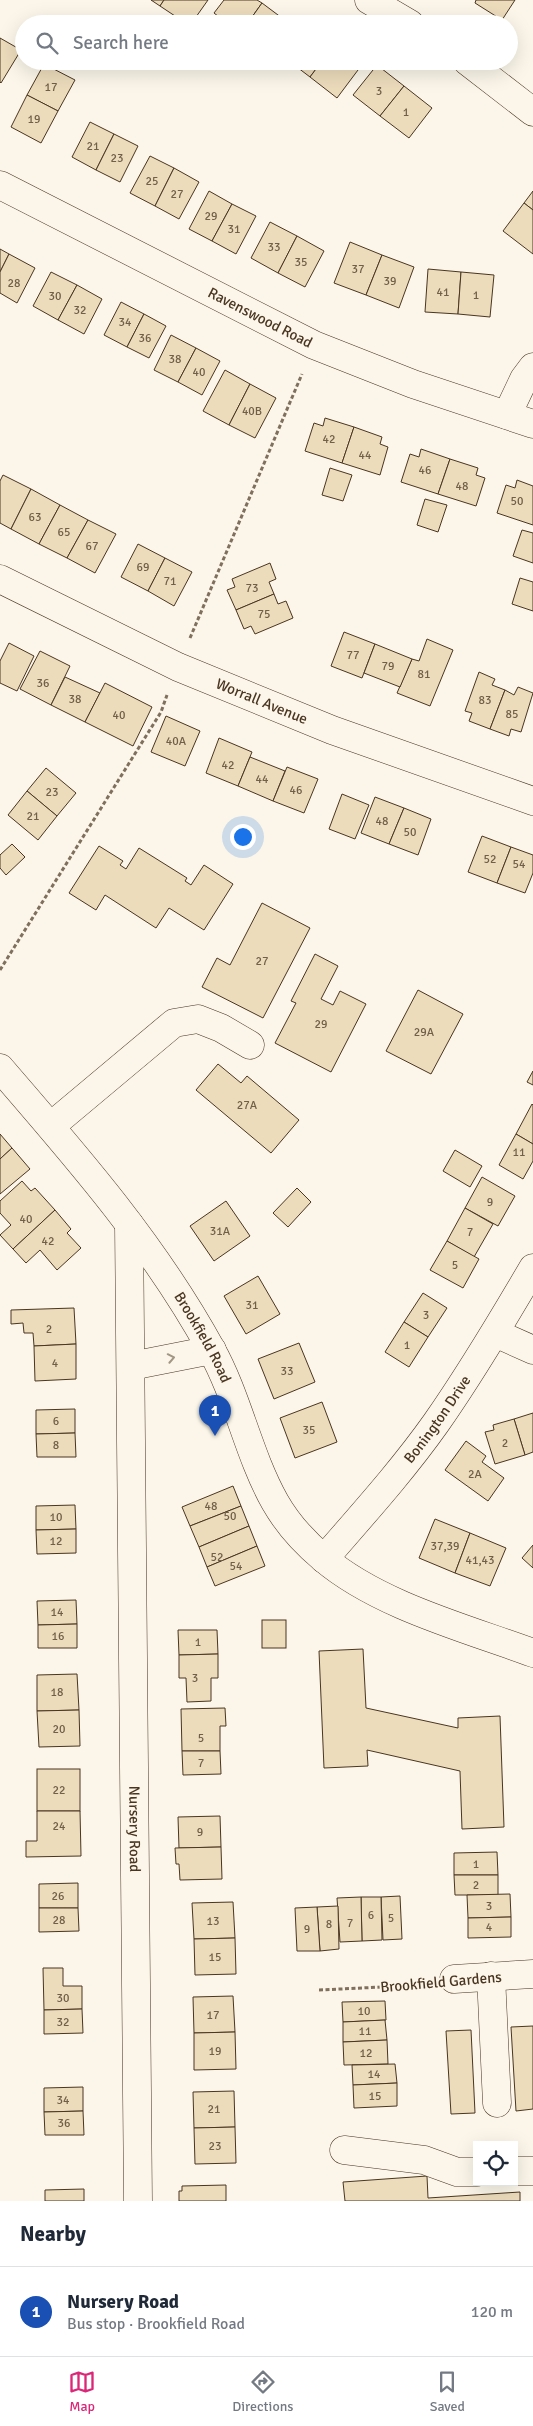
<!DOCTYPE html>
<meta charset="utf-8">
<style>
body{margin:0;font-family:Signika,sans-serif;background:#f6f6f7;color:#1f2937}
.controls{position:absolute;right:15px;bottom:15px;display:grid;overflow:hidden;border-radius:0px;box-shadow:0 5px 20px #0002}
.controls button{width:45px;height:45px;display:grid;place-items:center;padding:0;border:0;border-bottom:1px solid #e0e1e3;background:#fff;color:#1f2937;font:25px sans-serif}
.you{position:absolute;left:242px;top:836px;width:18px;height:18px;margin:-12px;border:4px solid #fff;border-radius:50%;background:#1a73e8;box-shadow:0 0 0 8px #1a73e833}
.badge{display:grid;place-items:center;width:32px;height:32px;border-radius:50%;background:#db2777;color:#fff;font-size:16px;font-weight:700}
.pin{position:absolute;translate:-50% -41px;filter:drop-shadow(0 1px 2px #0008)}
.pin::after{content:'';position:absolute;top:26px;width:18px;height:15px;background:inherit;clip-path:polygon(0 0,100% 0,50% 100%)}
.list{margin:0;padding:0;list-style:none}
h2{display:flex;justify-content:space-between;align-items:center;height:65px;margin:0;padding:0 20px;font-size:21px}
h2 small{font-size:16px;font-weight:400;color:#747a83}
.list li{display:grid;grid-template-columns:32px 1fr auto;gap:15px;align-items:center;box-sizing:border-box;height:90px;padding:0 20px;border-top:1px solid #e0e1e3}
.list b{display:block;font-size:19px;white-space:nowrap}
.list p{margin:0;font-size:16px;white-space:nowrap;color:#747a83}
.list em{font-size:16px;font-style:normal;color:#747a83}
.icon{flex:none;width:28px;height:28px;fill:none;stroke:currentColor;stroke-width:2;stroke-linecap:round;stroke-linejoin:round}
.map{position:relative;flex:none;width:533px;height:2201px;overflow:hidden}
.search{position:absolute;background:#fff;box-shadow:0 5px 20px #0002;left:15px;right:15px;top:15px;height:55px;display:flex;align-items:center;gap:12px;box-sizing:border-box;padding:0 18px;border-radius:28px;color:#747a83;font-size:19px}
.sheet{height:155px;background:#fff}
nav{display:flex;justify-content:space-around;align-items:center;box-sizing:border-box;height:70px;border-top:1px solid #e0e1e3;background:#fff;font-size:14px;color:#747a83}
nav a{display:grid;justify-items:center;gap:2px}
nav .on{color:#db2777}
.map>svg:first-child{display:block}
.building{fill:#ecdcbc;stroke:#4a3520}
.lines{fill:none;stroke-linecap:round;stroke-linejoin:round}
.minor-casing{stroke:#4a3520;stroke-width:29}
.path{stroke:#7f6f5c;stroke-width:3;stroke-dasharray:4 2.5;stroke-linecap:butt}
.minor{stroke:#fbf6e9;stroke-width:28}
.oneway{stroke:#a29684}
.labels{text-anchor:middle;stroke-width:4;stroke-linejoin:round;paint-order:stroke}
.number-label{font-size:12px;fill:#725f47}
.street-label{font-size:15px;fill:#4a3520;stroke:#fbf6e9}
</style>
<div class="map">
<svg width="533" height="2201" viewBox="0 0 533 2201">
<rect width="100%" height="100%" fill="#fbf6e9"/>
<!-- building -->
<g class="building">
<path d="M151 0H164L160 6Z"/>
<path d="M164 0H208L191 24H187L160 6Z"/>
<path d="M224 0H257L262 3 247 24H228L214 13Z"/>
<path d="M476 0H515L502 20 475 3Z"/>
<path d="M262 3 290 24H247Z"/>
<path d="M0 38 21 50 1 83 0 82Z"/>
<path d="M289 61H322L310 77Z"/>
<path d="M322 61H354L361 66 337 98 310 77Z"/>
<path d="M44 64 75 80 58 111 27 95Z"/>
<path d="M377 65 404 86 380 116 353 95Z"/>
<path d="M404 86 432 108 409 138 380 116Z"/>
<path d="M27 95 58 111 41 143 11 127Z"/>
<path d="M90 122 114 134 96 170 72 157Z"/>
<path d="M114 134 138 146 120 182 96 170Z"/>
<path d="M150 156 174 168 155 206 130 193Z"/>
<path d="M174 168 199 182 179 219 155 206Z"/>
<path d="M209 191 232 204 212 241 189 229Z"/>
<path d="M533 191V210L524 203Z"/>
<path d="M524 203 533 210V254L503 231Z"/>
<path d="M232 204 256 216 236 254 212 241Z"/>
<path d="M270 222 297 236 278 273 251 258Z"/>
<path d="M297 236 324 251 305 287 278 273Z"/>
<path d="M350 242 382 255 366 295 334 283Z"/>
<path d="M0 249 9 254 0 272Z"/>
<path d="M9 254 35 268 17 303 0 293V272Z"/>
<path d="M382 255 414 267 399 308 366 295Z"/>
<path d="M428 269 461 272 458 314 425 312Z"/>
<path d="M51 272 77 285 58 320 33 306Z"/>
<path d="M461 272 494 275 490 317 458 314Z"/>
<path d="M77 285 102 299 84 334 58 320Z"/>
<path d="M121 302 144 314 127 347 104 335Z"/>
<path d="M144 314 166 326 149 358 127 347Z"/>
<path d="M171 335 196 348 178 382 154 370Z"/>
<path d="M196 348 220 361 202 395 178 382Z"/>
<path d="M225 370 250 384 229 425 203 411Z"/>
<path d="M250 384 276 398 255 438 229 425Z"/>
<path d="M325 418 354 427 342 463 305 451 314 423 323 426Z"/>
<path d="M354 427 382 437 380 444 388 447 380 475 342 463Z"/>
<path d="M421 449 450 459 438 494 401 482 410 454 419 457Z"/>
<path d="M450 459 478 468 476 475 485 478 476 506 438 494Z"/>
<path d="M330 468 352 475 343 501 322 495Z"/>
<path d="M3 475 31 489 11 529 0 523V481Z"/>
<path d="M517 480 533 486V525L497 513 506 485 515 488Z"/>
<path d="M31 489 60 505 39 544 11 529Z"/>
<path d="M425 499 447 505 438 532 417 525Z"/>
<path d="M60 505 88 520 67 558 39 544Z"/>
<path d="M88 520 116 534 95 573 67 558Z"/>
<path d="M522 530 533 533V563L513 556Z"/>
<path d="M138 544 165 558 148 591 121 577Z"/>
<path d="M165 558 192 572 174 606 148 591Z"/>
<path d="M270 563 276 579 269 582 274 594 236 610 227 590 235 587 232 579Z"/>
<path d="M520 578 533 582V611L512 604Z"/>
<path d="M274 594 278 604 286 601 293 618 255 634 251 626 244 629 236 610Z"/>
<path d="M344 632 375 644 362 678 331 666Z"/>
<path d="M427 639 453 650 430 706 397 693 412 659 419 661Z"/>
<path d="M9 643 34 656 17 691 0 683V661Z"/>
<path d="M375 644 412 659 400 687 364 673Z"/>
<path d="M40 651 70 666 51 705 20 689Z"/>
<path d="M479 672 495 679 492 685 505 690 490 729 469 721 472 713 465 711Z"/>
<path d="M65 677 100 693 85 722 51 705Z"/>
<path d="M105 683 152 707 133 746 85 722Z"/>
<path d="M518 687 533 693 521 732 511 729 509 736 490 729 505 690 514 695Z"/>
<path d="M166 716 200 731 185 766 151 752Z"/>
<path d="M219 738 252 752 238 786 206 773Z"/>
<path d="M250 757 285 771 273 801 238 786Z"/>
<path d="M287 767 318 779 304 813 273 801Z"/>
<path d="M46 768 76 793 57 816 27 791Z"/>
<path d="M27 791 57 816 38 840 8 815Z"/>
<path d="M342 794 369 805 355 839 329 829Z"/>
<path d="M375 797 404 808 389 844 361 833Z"/>
<path d="M404 808 431 819 418 855 389 844Z"/>
<path d="M482 836 511 847 497 883 468 872Z"/>
<path d="M12 844 25 857 6 875 0 868V855Z"/>
<path d="M99 846 123 861 120 865 126 869 139 848 187 878 185 881 191 885 204 865 233 884 204 930 169 908 156 928 105 895 96 910 69 893Z"/>
<path d="M511 847 533 855V873L525 893 497 883Z"/>
<path d="M262 903 310 928 263 1018 202 987 217 958 230 965Z"/>
<path d="M315 954 338 966 321 999 333 1005 340 991 366 1004 331 1072 275 1043 296 1003 291 1001Z"/>
<path d="M418 990 463 1014 431 1074 386 1051Z"/>
<path d="M218 1064 241 1083 247 1076 299 1120 271 1153 196 1090Z"/>
<path d="M533 1071V1085L527 1082Z"/>
<path d="M532 1104 533 1105V1144L516 1134Z"/>
<path d="M0 1134 12 1148 0 1159Z"/>
<path d="M516 1134 533 1144V1161L523 1179 499 1165Z"/>
<path d="M12 1148 30 1169 0 1194V1159Z"/>
<path d="M455 1150 482 1166 470 1187 443 1171Z"/>
<path d="M482 1177 515 1196 498 1226 465 1208Z"/>
<path d="M22 1181 31 1191 35 1188 55 1210 13 1249 0 1235 11 1225 0 1213V1201Z"/>
<path d="M297 1188 311 1202 288 1227 273 1213Z"/>
<path d="M226 1201 250 1236 214 1261 190 1226Z"/>
<path d="M465 1208 493 1224 474 1257 447 1241Z"/>
<path d="M55 1210 71 1229 67 1233 81 1248 57 1270 40 1250 26 1263 13 1249Z"/>
<path d="M447 1241 479 1259 463 1288 430 1270Z"/>
<path d="M258 1276 280 1314 246 1334 224 1296Z"/>
<path d="M423 1293 447 1308 428 1337 404 1322Z"/>
<path d="M74 1308 76 1344 34 1346 33 1333H24L23 1323 11 1324V1310Z"/>
<path d="M404 1322 428 1337 409 1367 385 1352Z"/>
<path d="M299 1343 315 1382 274 1399 258 1359Z"/>
<path d="M76 1344V1379L35 1381 34 1346Z"/>
<path d="M322 1402 337 1442 295 1458 280 1418Z"/>
<path d="M75 1409V1433L36 1434V1410Z"/>
<path d="M533 1413V1452L525 1455 514 1419Z"/>
<path d="M514 1419 525 1455 495 1464 485 1432 494 1430 493 1425Z"/>
<path d="M75 1433 76 1457H37L36 1434Z"/>
<path d="M466 1441 486 1456 482 1462 504 1478 488 1501 445 1470Z"/>
<path d="M233 1486 241 1506 190 1526 182 1507Z"/>
<path d="M75 1505 76 1529 36 1530V1506Z"/>
<path d="M241 1506 249 1526 199 1547 190 1526Z"/>
<path d="M435 1519 470 1533 455 1573 419 1558Z"/>
<path d="M249 1526 257 1546 207 1567 199 1547Z"/>
<path d="M76 1529V1553L37 1554 36 1530Z"/>
<path d="M470 1533 506 1548 490 1586 455 1573Z"/>
<path d="M533 1545V1568L522 1558Z"/>
<path d="M257 1546 265 1566 215 1586 207 1567Z"/>
<path d="M76 1600 77 1624 38 1625 37 1601Z"/>
<rect x="262" y="1620" width="24" height="28"/>
<path d="M77 1624V1648H38V1625Z"/>
<path d="M178 1630H217L218 1654 179 1655Z"/>
<path d="M363 1649 366 1708 458 1728V1718L500 1716 504 1827 462 1829 460 1771 367 1750 368 1766 324 1768 319 1651Z"/>
<path d="M218 1654V1678H211V1701L187 1702 186 1678H179V1655Z"/>
<path d="M77 1674 79 1710 37 1711V1675Z"/>
<path d="M225 1708 226 1726H220V1751H182L181 1709Z"/>
<path d="M79 1710 80 1746 39 1747 37 1711Z"/>
<path d="M182 1751H220L221 1774 183 1775Z"/>
<rect x="37" y="1769" width="43" height="42"/>
<path d="M37 1811H80L81 1856 26 1857V1841H37Z"/>
<path d="M220 1816 221 1847 179 1848 178 1817Z"/>
<path d="M221 1847 222 1879 180 1880 179 1864H176L175 1848Z"/>
<path d="M497 1852 498 1875H454V1853Z"/>
<path d="M454 1875H498V1895H455Z"/>
<path d="M78 1883V1908H39V1884Z"/>
<path d="M510 1894 511 1917 468 1918 467 1895Z"/>
<path d="M400 1896 402 1939 383 1940 381 1897Z"/>
<path d="M361 1897H381L382 1940 362 1941Z"/>
<path d="M361 1897 362 1941 340 1942 337 1898Z"/>
<path d="M233 1902 235 1938 194 1939 192 1903Z"/>
<path d="M338 1906 339 1949 320 1951 317 1907Z"/>
<path d="M317 1907 320 1951H297L295 1908Z"/>
<path d="M39 1908H78L79 1931 39 1932Z"/>
<path d="M511 1917V1937L468 1938V1918Z"/>
<path d="M235 1938 236 1974 195 1975 194 1939Z"/>
<path d="M43 1968H63V1986H82V2009L44 2010Z"/>
<path d="M233 1996 235 2032 194 2033 193 1997Z"/>
<path d="M385 2001 386 2020 343 2022 342 2002Z"/>
<path d="M82 2009 83 2033 44 2034V2010Z"/>
<path d="M385 2020 387 2040 343 2042V2022Z"/>
<path d="M533 2026V2109L516 2111 511 2027Z"/>
<path d="M471 2030 475 2113 451 2114 446 2031Z"/>
<path d="M235 2032 236 2069 194 2070V2033Z"/>
<path d="M387 2040 388 2064 344 2065 343 2042Z"/>
<path d="M395 2064 397 2083 353 2085 352 2065Z"/>
<path d="M397 2083V2106L354 2108 353 2085Z"/>
<path d="M83 2087V2111L44 2112V2088Z"/>
<path d="M234 2091 235 2127 194 2128 193 2092Z"/>
<path d="M83 2111 84 2135H45L44 2112Z"/>
<path d="M235 2127 236 2163 195 2164 194 2128Z"/>
<path d="M427 2176 428 2198 520 2192V2201H345L343 2182Z"/>
<path d="M226 2185V2201H179V2191H182V2186Z"/>
<path d="M84 2189V2201H45V2190Z"/>
</g>
<g class="lines">
<defs>
<g id="minor">
<path d="M369 0 410 24"/>
<path d="M467 61 533 112"/>
<path id="s1" d="M0 185 314 345 413 384 533 424"/>
<path d="M507 415 524 379 533 367"/>
<path id="s2" d="M0 579 178 667 332 730 533 801"/>
<path id="s3" d="M0 1068C77 1157 154 1245 211 1349 238 1397 248 1454 275 1502 287 1523 304 1542 323 1558 378 1605 465 1628 533 1653"/>
<path d="M51 1126 174 1023 198 1019 221 1028 250 1045"/>
<path id="s4" d="M129 1224 138 2201"/>
<path d="M495 1333 533 1350"/>
<path d="M131 1366 212 1350"/>
<path id="s5" d="M324 1559C362 1515 402 1471 436 1423 471 1373 502 1321 533 1268"/>
<path d="M491 1976 497 2103"/>
<path d="M454 1979 533 1974"/>
<path d="M344 2150 424 2160 457 2172H477"/>
<path d="M514 2171H533"/>
</g>
</defs>
<!-- minor casing -->
<use href="#minor" class="minor-casing"/>
<!-- path -->
<g class="path">
<path d="M190 638 302 374"/>
<path d="M0 970 161 712 167 695"/>
<path d="M319 1990 425 1985"/>
</g>
<!-- minor -->
<use href="#minor" class="minor"/>
</g>
<!-- one-way arrows -->
<defs><path id="oneway-chevron" d="M-2-3.5L2.5 0L-2 3.5" fill="none" stroke-width="1.6" stroke-linecap="round" stroke-linejoin="round" transform="scale(1.25)"/></defs>
<use class="oneway" href="#oneway-chevron" transform="translate(171 1358) rotate(-11)"/>
<g class="labels">
<!-- number labels -->
<g class="number-label">
<text x="51" y="91">17</text>
<text x="379" y="95">3</text>
<text x="406" y="116">1</text>
<text x="34" y="123">19</text>
<text x="93" y="150">21</text>
<text x="117" y="162">23</text>
<text x="152" y="185">25</text>
<text x="177" y="198">27</text>
<text x="211" y="220">29</text>
<text x="234" y="233">31</text>
<text x="274" y="251">33</text>
<text x="301" y="266">35</text>
<text x="358" y="273">37</text>
<text x="390" y="285">39</text>
<text x="14" y="287">28</text>
<text x="443" y="296">41</text>
<text x="476" y="299">1</text>
<text x="55" y="300">30</text>
<text x="80" y="314">32</text>
<text x="125" y="326">34</text>
<text x="145" y="342">36</text>
<text x="175" y="363">38</text>
<text x="199" y="376">40</text>
<text x="252" y="415">40B</text>
<text x="329" y="443">42</text>
<text x="365" y="459">44</text>
<text x="425" y="474">46</text>
<text x="462" y="490">48</text>
<text x="517" y="505">50</text>
<text x="35" y="521">63</text>
<text x="64" y="536">65</text>
<text x="92" y="550">67</text>
<text x="143" y="571">69</text>
<text x="170" y="585">71</text>
<text x="252" y="592">73</text>
<text x="264" y="618">75</text>
<text x="353" y="659">77</text>
<text x="388" y="670">79</text>
<text x="424" y="678">81</text>
<text x="43" y="687">36</text>
<text x="75" y="703">38</text>
<text x="485" y="704">83</text>
<text x="512" y="718">85</text>
<text x="119" y="719">40</text>
<text x="176" y="745">40A</text>
<text x="228" y="769">42</text>
<text x="262" y="783">44</text>
<text x="296" y="794">46</text>
<text x="52" y="796">23</text>
<text x="33" y="820">21</text>
<text x="382" y="825">48</text>
<text x="410" y="836">50</text>
<text x="490" y="863">52</text>
<text x="519" y="868">54</text>
<text x="262" y="965">27</text>
<text x="321" y="1028">29</text>
<text x="424" y="1036">29A</text>
<text x="247" y="1109">27A</text>
<text x="519" y="1156">11</text>
<text x="490" y="1206">9</text>
<text x="26" y="1223">40</text>
<text x="220" y="1235">31A</text>
<text x="470" y="1236">7</text>
<text x="48" y="1245">42</text>
<text x="455" y="1269">5</text>
<text x="252" y="1309">31</text>
<text x="426" y="1319">3</text>
<text x="49" y="1333">2</text>
<text x="407" y="1349">1</text>
<text x="55" y="1367">4</text>
<text x="287" y="1375">33</text>
<text x="56" y="1425">6</text>
<text x="309" y="1434">35</text>
<text x="505" y="1447">2</text>
<text x="56" y="1449">8</text>
<text x="475" y="1478">2A</text>
<text x="211" y="1510">48</text>
<text x="230" y="1520">50</text>
<text x="56" y="1521">10</text>
<text x="56" y="1545">12</text>
<text x="445" y="1550">37,39</text>
<text x="217" y="1561">52</text>
<text x="480" y="1564">41,43</text>
<text x="236" y="1570">54</text>
<text x="57" y="1616">14</text>
<text x="58" y="1640">16</text>
<text x="198" y="1646">1</text>
<text x="195" y="1682">3</text>
<text x="57" y="1696">18</text>
<text x="59" y="1733">20</text>
<text x="201" y="1742">5</text>
<text x="201" y="1767">7</text>
<text x="59" y="1794">22</text>
<text x="59" y="1830">24</text>
<text x="200" y="1836">9</text>
<text x="476" y="1868">1</text>
<text x="476" y="1889">2</text>
<text x="58" y="1900">26</text>
<text x="489" y="1910">3</text>
<text x="371" y="1919">6</text>
<text x="391" y="1922">5</text>
<text x="59" y="1924">28</text>
<text x="213" y="1925">13</text>
<text x="350" y="1927">7</text>
<text x="329" y="1928">8</text>
<text x="489" y="1931">4</text>
<text x="307" y="1933">9</text>
<text x="215" y="1961">15</text>
<text x="63" y="2002">30</text>
<text x="364" y="2015">10</text>
<text x="213" y="2019">17</text>
<text x="63" y="2026">32</text>
<text x="365" y="2035">11</text>
<text x="215" y="2055">19</text>
<text x="366" y="2057">12</text>
<text x="374" y="2078">14</text>
<text x="375" y="2100">15</text>
<text x="63" y="2104">34</text>
<text x="214" y="2113">21</text>
<text x="64" y="2127">36</text>
<text x="215" y="2150">23</text>
</g>
<!-- street labels -->
<g class="street-label">
<text dy="5" stroke="none"><textPath href="#s1" startOffset="292">Ravenswood Road</textPath></text>
<text dy="5" stroke="none"><textPath href="#s2" startOffset="289">Worrall Avenue</textPath></text>
<text dy="5" stroke="none"><textPath href="#s3" startOffset="338">Brookfield Road</textPath></text>
<text dy="5" stroke="none"><textPath href="#s5" startOffset="180">Bonington Drive</textPath></text>
<text dy="5" stroke="none"><textPath href="#s4" startOffset="605">Nursery Road</textPath></text>
<text transform="translate(441 1982) rotate(-5)" y="5">Brookfield Gardens</text>
</g>
</g>
</svg>
<div class="controls">
<button><svg class="icon" aria-label="locate" viewBox="0 0 24 24"><circle cx="12" cy="12" r="6"/><path d="M12 2v4M12 18v4M2 12h4M18 12h4"/></svg></button>
</div>
<div class="you"></div>
<div class="pin badge" style="left:215px;top:1436px;background:#1a4fb4">1</div>
<div class="search"><svg class="icon" aria-label="search" viewBox="0 0 24 24"><circle cx="10" cy="10" r="6"/><path d="M15 15l6 6"/></svg>Search here</div>
</div>
<section class="sheet">
<h2>Nearby<small></small></h2>
<ul class="list">
<li><span class="badge" style="background:#1a4fb4">1</span><div><b>Nursery Road</b><p>Bus stop · Brookfield Road</p></div><em>120 m</em></li>
</ul>
</section>
<nav>
<a class="on"><svg class="icon" aria-label="map" viewBox="0 0 24 24"><path d="M3 6l6-2 6 2 6-2v14l-6 2-6-2-6 2zM9 4v14M15 6v14"/></svg>Map</a>
<a><svg class="icon" aria-label="directions" viewBox="0 0 24 24"><path d="M12 3l9 9-9 9-9-9zM9 14v-3h6M13 9l2 2-2 2"/></svg>Directions</a>
<a><svg class="icon" aria-label="saved" viewBox="0 0 24 24"><path d="M7 4h10v16l-5-4-5 4z"/></svg>Saved</a>
</nav>
